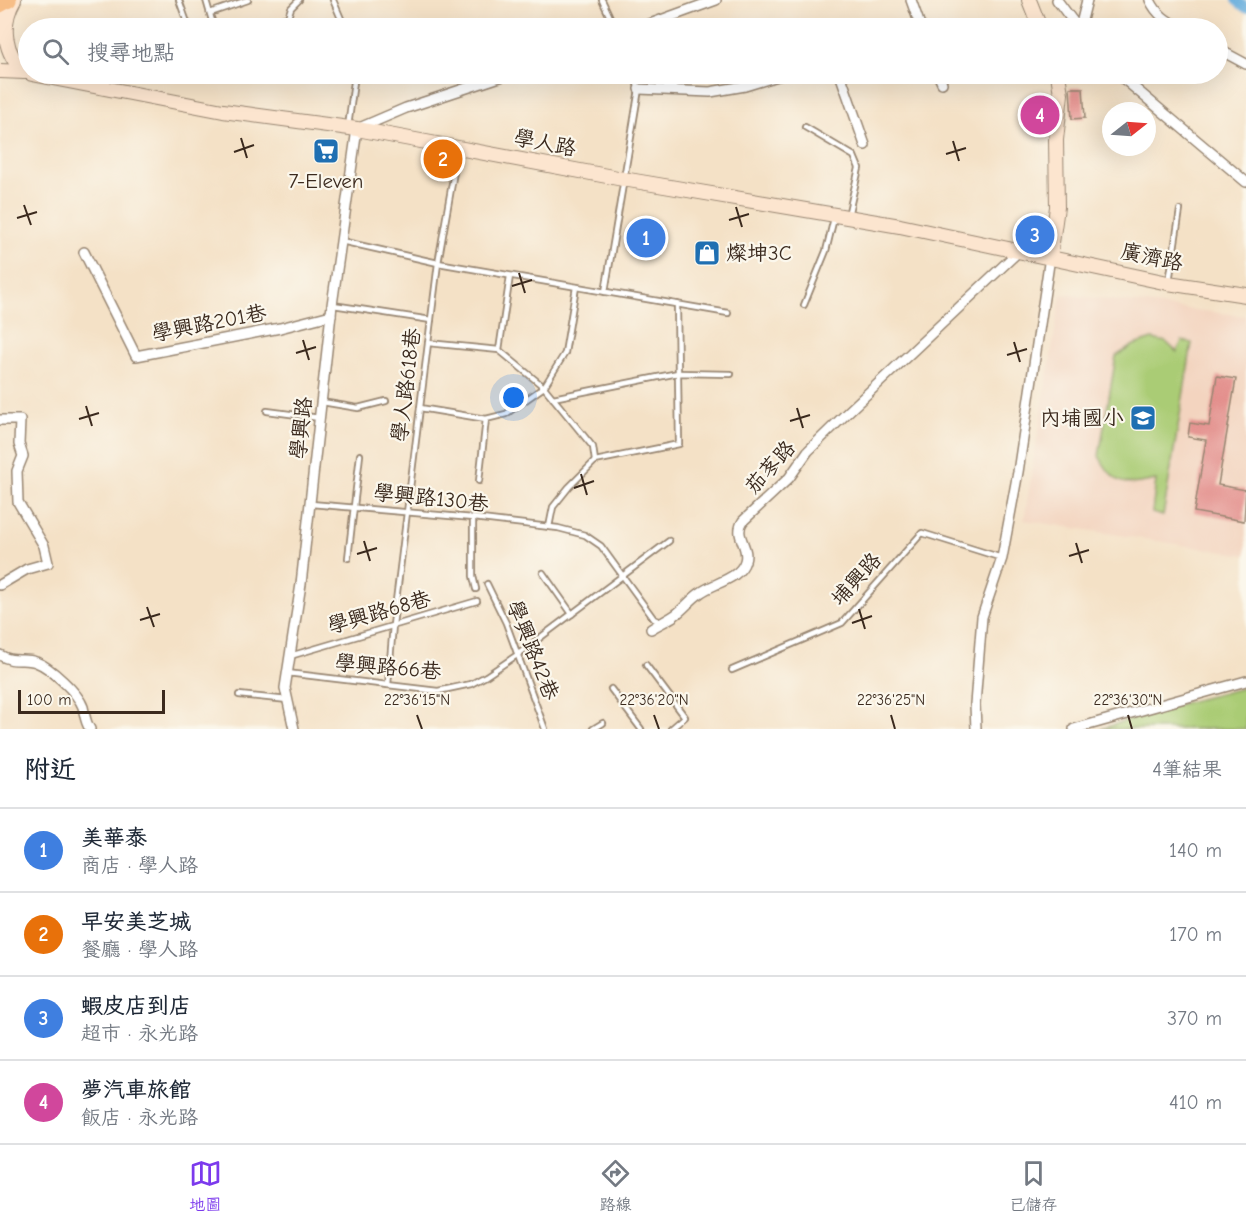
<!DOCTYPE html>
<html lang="zh-TW">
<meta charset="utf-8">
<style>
body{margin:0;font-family:"Comic Neue","LXGW WenKai TC",sans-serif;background:#f6f6f7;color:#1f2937}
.compass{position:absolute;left:1102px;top:102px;width:54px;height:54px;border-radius:50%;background:#fff;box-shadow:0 6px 24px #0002;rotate:73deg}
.scale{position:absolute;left:18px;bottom:15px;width:147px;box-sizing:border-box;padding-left:6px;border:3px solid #3b2a1e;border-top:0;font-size:16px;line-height:21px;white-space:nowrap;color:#3b2a1e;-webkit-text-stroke:4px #fbf7ec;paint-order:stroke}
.you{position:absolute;left:514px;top:398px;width:21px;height:21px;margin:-15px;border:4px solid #fff;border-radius:50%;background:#1a73e8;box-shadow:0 0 0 9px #1a73e833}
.badge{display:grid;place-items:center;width:39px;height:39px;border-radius:50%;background:#7c3aed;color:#fff;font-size:20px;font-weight:700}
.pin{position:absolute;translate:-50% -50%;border:3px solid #fff;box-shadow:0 2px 6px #0006}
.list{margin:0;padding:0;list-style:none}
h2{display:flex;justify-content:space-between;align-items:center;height:78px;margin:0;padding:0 24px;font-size:26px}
h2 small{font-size:20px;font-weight:400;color:#747a83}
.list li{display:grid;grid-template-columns:39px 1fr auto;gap:18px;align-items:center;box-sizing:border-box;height:84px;padding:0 24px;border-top:2px solid #e0e1e3}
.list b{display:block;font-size:22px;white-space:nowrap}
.list p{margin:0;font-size:20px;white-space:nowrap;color:#747a83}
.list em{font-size:20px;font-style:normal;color:#747a83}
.icon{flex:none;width:33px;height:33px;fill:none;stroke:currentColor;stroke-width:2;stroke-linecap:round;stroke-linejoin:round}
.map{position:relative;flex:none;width:1246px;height:729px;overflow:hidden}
.search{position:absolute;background:#fff;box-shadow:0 6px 24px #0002;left:18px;right:18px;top:18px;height:66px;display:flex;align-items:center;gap:15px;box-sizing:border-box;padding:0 21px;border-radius:33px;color:#747a83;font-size:22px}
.sheet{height:414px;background:#fff}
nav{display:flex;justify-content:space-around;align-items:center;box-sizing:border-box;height:84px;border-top:2px solid #e0e1e3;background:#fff;font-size:16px;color:#747a83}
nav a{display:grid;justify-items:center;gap:3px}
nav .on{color:#7c3aed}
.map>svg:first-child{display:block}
.built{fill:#f3d4bf}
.green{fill:#aacc75;stroke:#727b4a;stroke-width:1.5}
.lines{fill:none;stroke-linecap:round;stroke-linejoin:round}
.canal{stroke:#66addd;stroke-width:10}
.building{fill:#e38e8b}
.service-casing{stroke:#988672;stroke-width:8}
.minor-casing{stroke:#988672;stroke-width:12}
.secondary-casing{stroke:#988672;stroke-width:16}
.primary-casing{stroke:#988672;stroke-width:18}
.service{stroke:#fff;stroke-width:4.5}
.minor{stroke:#fff;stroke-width:9}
.secondary{stroke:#fce5cf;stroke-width:14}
.primary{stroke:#f7be87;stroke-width:15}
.ticks{fill:none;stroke:#3b2a1e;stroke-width:2}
.labels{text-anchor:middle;stroke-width:4.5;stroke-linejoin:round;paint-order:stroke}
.street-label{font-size:21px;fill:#3b2a1e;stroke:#fbf7ec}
.poi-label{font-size:21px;fill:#3b2a1e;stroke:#fbf7ec}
.ticks-label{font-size:15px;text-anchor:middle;fill:#3b2a1e;stroke:#fbf7ec;stroke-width:4.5;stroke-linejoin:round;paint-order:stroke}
</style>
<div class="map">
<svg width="1246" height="729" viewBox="0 0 1246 729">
<rect width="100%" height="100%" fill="#fbf7ec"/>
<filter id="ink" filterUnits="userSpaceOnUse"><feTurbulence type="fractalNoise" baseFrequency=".0167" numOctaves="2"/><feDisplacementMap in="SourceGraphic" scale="12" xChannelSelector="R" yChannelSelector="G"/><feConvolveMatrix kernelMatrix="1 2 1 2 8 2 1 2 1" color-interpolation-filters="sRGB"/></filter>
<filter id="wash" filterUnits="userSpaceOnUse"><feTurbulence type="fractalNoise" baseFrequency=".008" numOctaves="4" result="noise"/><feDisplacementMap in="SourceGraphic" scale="24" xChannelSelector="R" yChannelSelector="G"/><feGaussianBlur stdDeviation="1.35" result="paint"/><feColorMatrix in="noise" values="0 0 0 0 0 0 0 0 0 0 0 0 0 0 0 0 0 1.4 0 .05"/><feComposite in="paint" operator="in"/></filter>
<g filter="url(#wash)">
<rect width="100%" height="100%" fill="#f4e1c6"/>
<!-- built -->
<path class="built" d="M1061 294 1246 316V555L1024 520Z"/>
<!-- green -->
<g class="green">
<path d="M1152 339 1166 342 1177 352 1182 341 1192 343 1163 516 1152 513 1156 480C1124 487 1115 486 1099 456L1116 356 1134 345Z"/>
<path d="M1246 687V729H1101L1164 708Z"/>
</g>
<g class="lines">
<!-- canal -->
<path class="canal" d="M1236 0 1246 8"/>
</g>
<g id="blocks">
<!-- building -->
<g class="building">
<path d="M1070 88H1083L1085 118 1072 119Z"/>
<path d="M1217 376 1236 379 1218 485 1246 490 1244 521 1194 512 1206 440 1188 437 1190 423 1209 426Z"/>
</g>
</g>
</g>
<g filter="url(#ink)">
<use href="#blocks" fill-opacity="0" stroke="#988672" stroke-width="1.5"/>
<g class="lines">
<defs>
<g id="service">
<path d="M179 0 189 28"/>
<path d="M206 0 214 28"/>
<path d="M333 0 345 28"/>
<path d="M602 0 615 28"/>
<path d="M210 13 248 0"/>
<path d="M251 28 288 17 291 8 299 0"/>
<path d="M348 127 355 74"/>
<path d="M805 127 854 156 859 168 848 216"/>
<path d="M341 241 438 263 728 313"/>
<path d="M510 276 499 350 544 387 593 447 595 461"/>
<path d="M1169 282 1180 210"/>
<path d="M605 292 639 89 633 74"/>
<path d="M333 305 431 320"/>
<path d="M804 305 826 251 834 218"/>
<path d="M428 343 499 350"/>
<path d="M553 398 678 373 731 374"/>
<path d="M322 402 358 408 386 401"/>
<path d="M420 408 486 419 506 414 544 387 565 353 576 287"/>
<path d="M267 411 320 418"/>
<path d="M595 461 679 444 677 304"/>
<path d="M479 481 486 419"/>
<path d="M311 504 473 518 558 528 585 535 601 546 654 619 661 622"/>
<path d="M473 518V576L476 589"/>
<path d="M549 527 553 507 569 487 595 461"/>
<path d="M348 558 360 455"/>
<path d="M543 573 572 614"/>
<path d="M487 584 506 623 545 729"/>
<path d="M290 656 477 601"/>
<path d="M646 665 685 717 671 729"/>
<path d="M732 670 842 623 922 533 1002 558"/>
<path d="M287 673 438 691 471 684 486 676 517 655 669 541"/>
<path d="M388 685 393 625 438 263 458 149"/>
<path d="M611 689 641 729"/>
<path d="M239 695 288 700"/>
<path d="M593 729 603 723"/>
</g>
<g id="minor">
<path d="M911 0 921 28"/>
<path d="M1057 0 1078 28"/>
<path d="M1150 0C1157 15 1167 21 1181 28"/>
<path d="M639 28 716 0"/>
<path d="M1080 28 1087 0"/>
<path d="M1218 49 1246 64"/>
<path d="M840 74 865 145"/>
<path d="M938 74 942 83"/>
<path d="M1118 74 1246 182"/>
<path d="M639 89 710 92 745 86 784 74"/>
<path d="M84 252 136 356 280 328 331 315"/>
<path d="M0 420H20L19 444 23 456 17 471 18 502 44 546 48 563 27 569 0 585"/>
<path d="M651 629C659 624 668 620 675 615 684 609 691 599 700 593 713 583 740 579 745 561 750 546 733 536 743 521L789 478 808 451 849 411 1018 252"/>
<path d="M0 655C14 664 23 657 36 662 50 667 78 693 83 707 85 715 85 722 90 729"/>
<path d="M294 729 285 688 301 584 332 305 357 129 406 108 509 74"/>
<path d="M976 729 975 704 982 617 1002 558 1018 472 1050 257"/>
<path d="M1074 729 1246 681"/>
</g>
<g id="secondary">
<path d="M14 0C0 24 4 54 25 72"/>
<path d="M1029 0 1040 28"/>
<path d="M0 71 25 72"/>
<path d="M32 74 223 111 357 129 623 179 900 226 1168 283 1246 295"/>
<path d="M1050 257 1057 207 1056 140 1061 94 1058 74"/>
</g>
<path id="primary" d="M0 5 9 0"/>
</defs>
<!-- service casing -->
<use href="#service" class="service-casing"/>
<!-- minor casing -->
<use href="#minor" class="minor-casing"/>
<!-- secondary casing -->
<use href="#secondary" class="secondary-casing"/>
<!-- primary casing -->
<use href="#primary" class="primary-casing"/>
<!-- service -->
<use href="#service" class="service"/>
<!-- minor -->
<use href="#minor" class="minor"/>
<!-- secondary -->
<use href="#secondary" class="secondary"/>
<!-- primary -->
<use href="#primary" class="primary"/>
</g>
</g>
<!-- ticks -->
<path class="ticks" d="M241 138 247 158M953 141 959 161M234 152 254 145M946 154 966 148M24 205 31 225M736 207 742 227M17 218 37 212M729 220 749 214M519 273 525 293M512 286 532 280M303 340 309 360M1014 342 1020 362M296 353 316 347M1007 355 1027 349M86 406 92 426M797 408 803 428M79 419 99 413M790 421 810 415M581 474 587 495M574 488 594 481M364 541 370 561M1076 543 1082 563M357 554 377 548M1069 556 1089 550M147 607 154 627M859 609 865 629M140 620 160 614M852 623 872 616M417 715 422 729M654 715 659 729M891 715 895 729M1128 715 1132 729"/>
<!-- icons -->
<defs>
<symbol id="supermarket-square" viewBox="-11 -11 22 22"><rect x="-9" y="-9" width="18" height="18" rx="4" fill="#1f6fb2" stroke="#fbf7ec"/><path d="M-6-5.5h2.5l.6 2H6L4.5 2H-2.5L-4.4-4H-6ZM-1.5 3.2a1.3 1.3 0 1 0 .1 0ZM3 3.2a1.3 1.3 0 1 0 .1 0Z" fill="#fff"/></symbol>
<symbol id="shop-square" viewBox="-11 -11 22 22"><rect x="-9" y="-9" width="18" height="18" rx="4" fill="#1f6fb2" stroke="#fbf7ec"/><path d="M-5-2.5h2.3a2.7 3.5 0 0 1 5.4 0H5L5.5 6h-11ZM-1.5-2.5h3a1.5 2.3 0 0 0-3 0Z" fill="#fff"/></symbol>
<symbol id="school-square" viewBox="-11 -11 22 22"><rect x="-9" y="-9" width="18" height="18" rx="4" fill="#1f6fb2" stroke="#fbf7ec"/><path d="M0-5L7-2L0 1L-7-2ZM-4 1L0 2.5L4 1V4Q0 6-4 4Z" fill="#fff"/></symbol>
</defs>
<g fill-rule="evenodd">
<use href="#supermarket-square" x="311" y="136" width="30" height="30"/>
<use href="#shop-square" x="692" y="238" width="30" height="30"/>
<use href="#school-square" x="1128" y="403" width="30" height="30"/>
</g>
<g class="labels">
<!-- street labels -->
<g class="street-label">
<text transform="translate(545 143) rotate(11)" y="7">學人路</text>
<text transform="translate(1152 257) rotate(12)" y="7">廣濟路</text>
<text transform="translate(209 323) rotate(-11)" y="7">學興路201巷</text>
<text transform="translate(406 385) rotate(-83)" y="7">學人路618巷</text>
<text transform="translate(301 428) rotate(-84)" y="7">學興路</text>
<text transform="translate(770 467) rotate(-48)" y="7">茄苳路</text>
<text transform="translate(431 498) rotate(6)" y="7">學興路130巷</text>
<text transform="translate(856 579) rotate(-48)" y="7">埔興路</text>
<text transform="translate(379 612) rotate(-16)" y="7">學興路68巷</text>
<text transform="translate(533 650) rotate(68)" y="7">學興路42巷</text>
<text transform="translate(388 667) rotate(5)" y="7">學興路66巷</text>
</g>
<!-- poi labels -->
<g class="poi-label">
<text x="326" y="188">7-Eleven</text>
<text x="726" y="260" text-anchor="start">燦坤3C</text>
<text x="1124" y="425" text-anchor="end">內埔國小</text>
</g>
</g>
<g class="ticks-label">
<text x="417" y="705">22°36'15"N</text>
<text x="654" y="705">22°36'20"N</text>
<text x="891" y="705">22°36'25"N</text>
<text x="1128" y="705">22°36'30"N</text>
</g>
</svg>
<svg class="compass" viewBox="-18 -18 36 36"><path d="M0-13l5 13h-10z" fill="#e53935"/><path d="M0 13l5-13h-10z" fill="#747a83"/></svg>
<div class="scale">100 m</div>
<div class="you"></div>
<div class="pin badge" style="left:646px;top:238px;background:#3f7fe0">1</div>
<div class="pin badge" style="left:443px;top:159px;background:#e8710a">2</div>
<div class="pin badge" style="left:1035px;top:235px;background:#3f7fe0">3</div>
<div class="pin badge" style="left:1040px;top:115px;background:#d1479c">4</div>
<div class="search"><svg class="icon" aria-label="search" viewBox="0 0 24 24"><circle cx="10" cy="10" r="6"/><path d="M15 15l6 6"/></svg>搜尋地點</div>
</div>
<section class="sheet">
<h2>附近<small>4筆結果</small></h2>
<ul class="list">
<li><span class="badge" style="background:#3f7fe0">1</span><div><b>美華泰</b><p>商店 · 學人路</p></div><em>140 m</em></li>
<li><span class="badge" style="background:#e8710a">2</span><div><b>早安美芝城</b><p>餐廳 · 學人路</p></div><em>170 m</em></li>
<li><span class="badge" style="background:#3f7fe0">3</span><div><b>蝦皮店到店</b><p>超市 · 永光路</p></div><em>370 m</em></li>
<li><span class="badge" style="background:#d1479c">4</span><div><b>夢汽車旅館</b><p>飯店 · 永光路</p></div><em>410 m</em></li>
</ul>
</section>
<nav>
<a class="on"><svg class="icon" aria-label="map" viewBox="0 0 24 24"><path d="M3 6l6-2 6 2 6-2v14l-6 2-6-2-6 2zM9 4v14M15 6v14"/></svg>地圖</a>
<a><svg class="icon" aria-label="directions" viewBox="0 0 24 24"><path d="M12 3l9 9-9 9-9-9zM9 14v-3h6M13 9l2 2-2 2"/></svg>路線</a>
<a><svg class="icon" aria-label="saved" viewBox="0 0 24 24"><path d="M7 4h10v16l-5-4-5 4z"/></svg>已儲存</a>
</nav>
